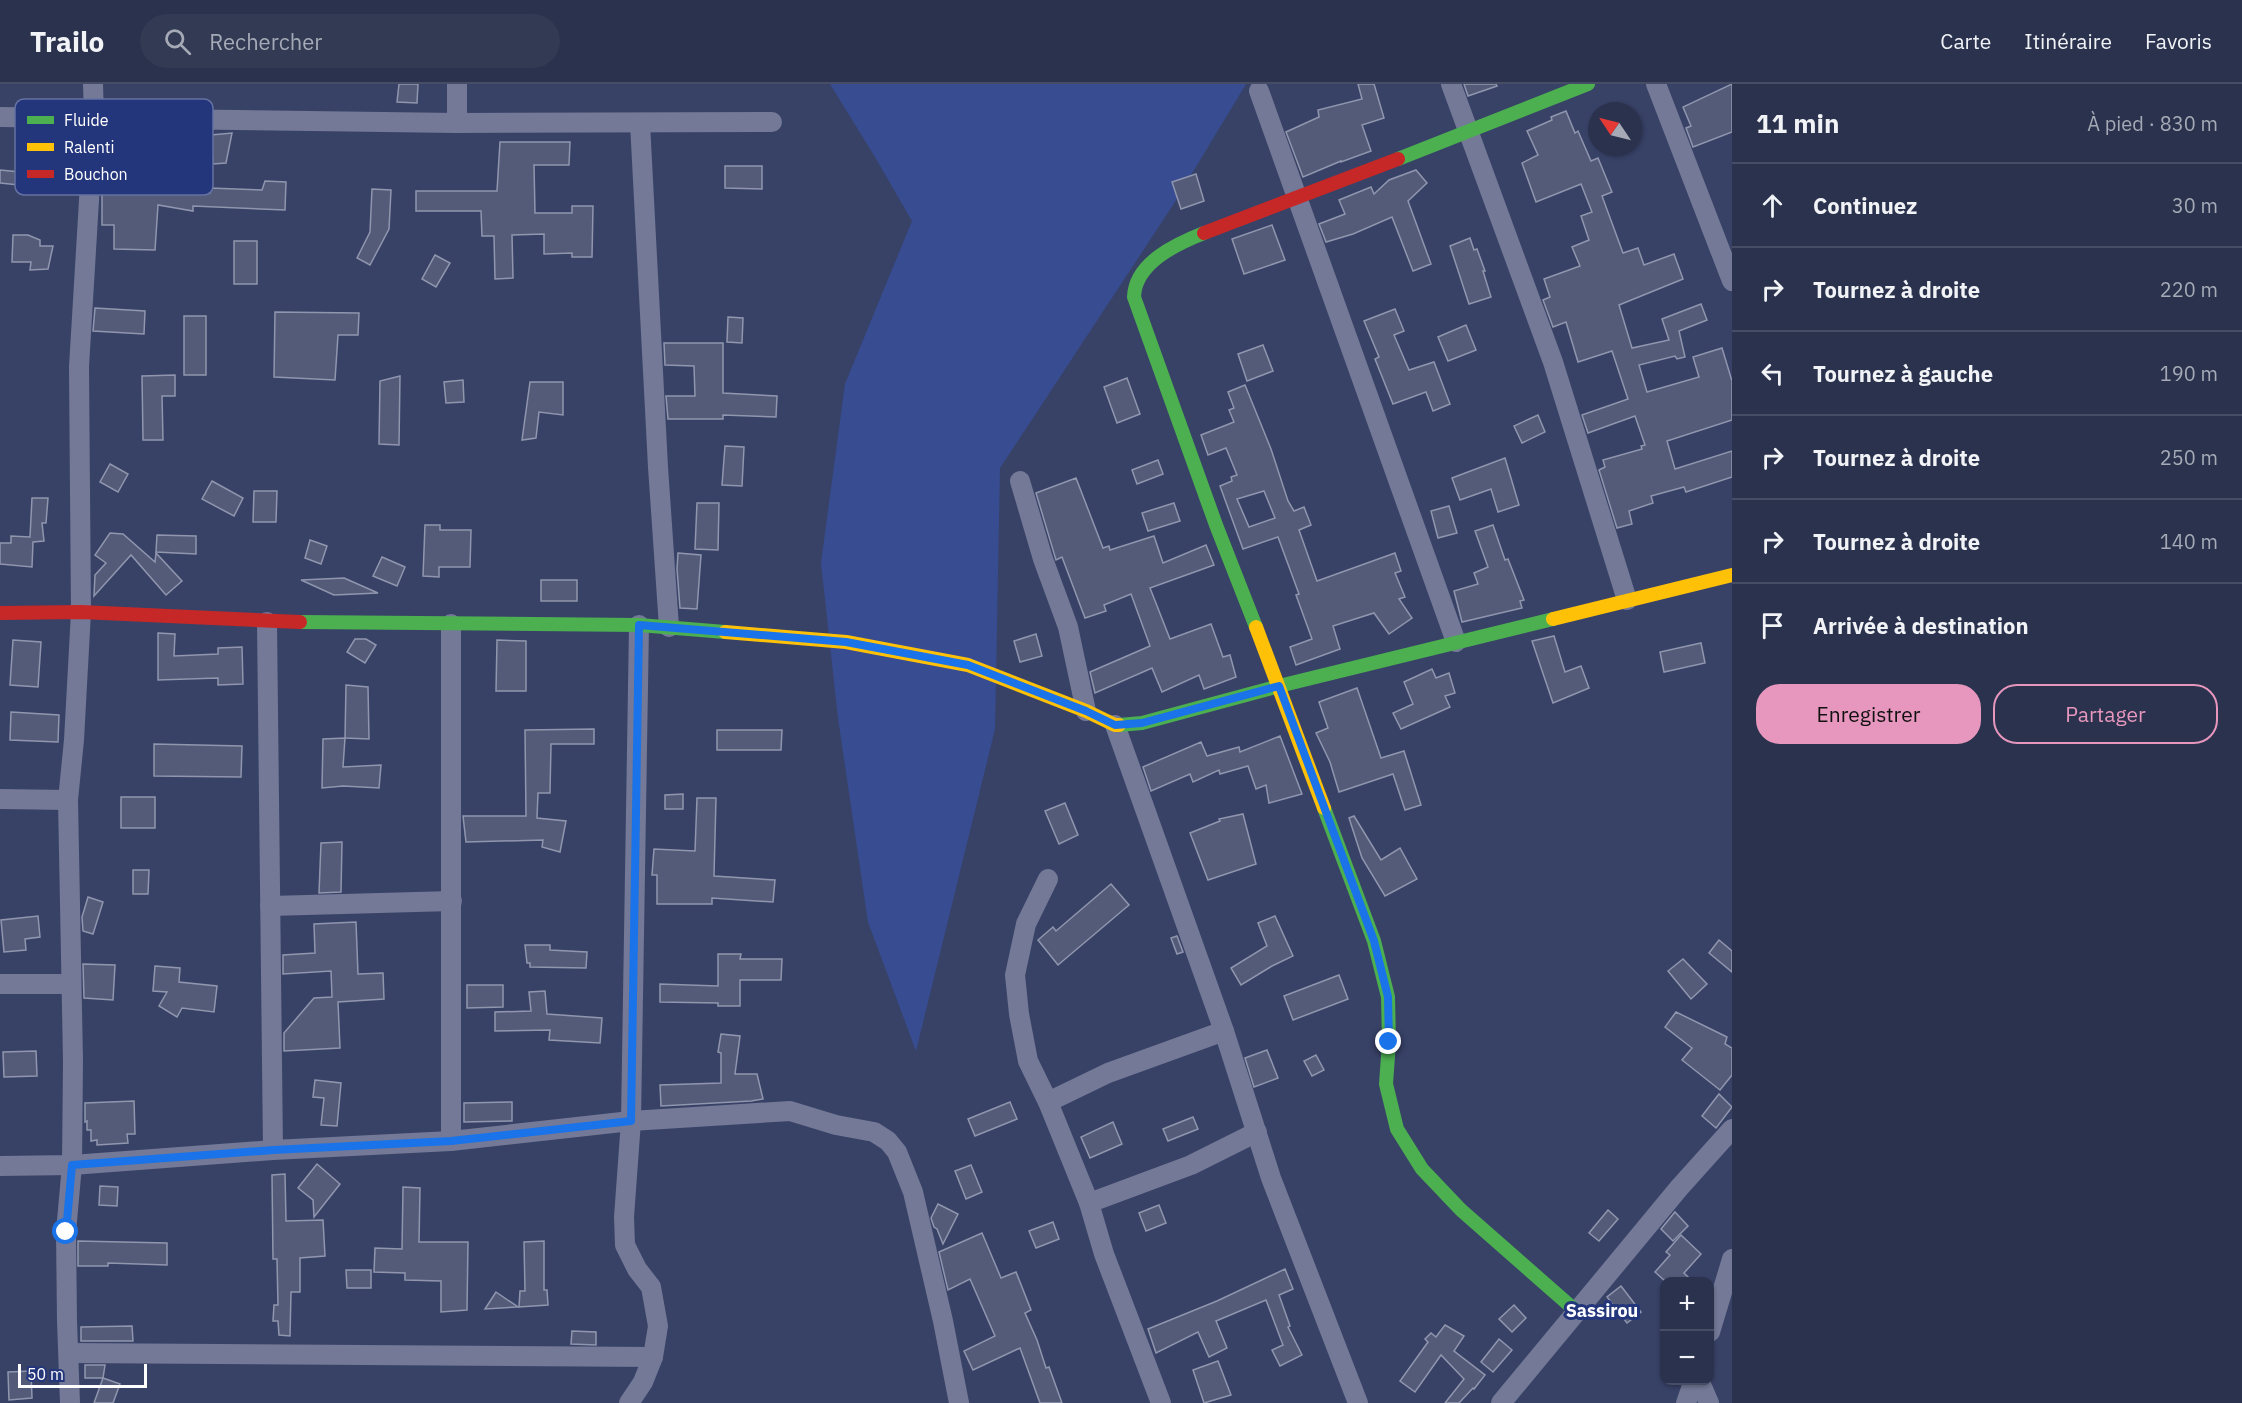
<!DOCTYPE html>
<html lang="fr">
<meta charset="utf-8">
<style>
body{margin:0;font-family:"IBM Plex Sans",sans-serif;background:#323a54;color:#f1f3f6}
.controls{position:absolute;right:18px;bottom:18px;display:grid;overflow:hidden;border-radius:12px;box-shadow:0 2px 4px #0004}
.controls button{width:54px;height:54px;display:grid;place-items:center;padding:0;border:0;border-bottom:2px solid #464d65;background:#2a324d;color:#f1f3f6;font:30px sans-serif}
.compass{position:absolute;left:1588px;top:18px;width:54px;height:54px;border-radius:50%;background:#2a324d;box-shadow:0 2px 4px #0004;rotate:305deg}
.scale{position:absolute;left:18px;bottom:15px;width:129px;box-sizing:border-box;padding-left:6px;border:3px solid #fff;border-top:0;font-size:16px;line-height:21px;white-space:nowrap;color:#fff;-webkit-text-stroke:4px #24367b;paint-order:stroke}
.stop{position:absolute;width:18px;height:18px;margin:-14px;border:4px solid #1a73e8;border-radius:50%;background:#fff}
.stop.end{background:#1a73e8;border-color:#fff;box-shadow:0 2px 6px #0008}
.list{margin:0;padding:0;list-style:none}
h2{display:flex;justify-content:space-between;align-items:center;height:78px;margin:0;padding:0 24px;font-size:26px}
h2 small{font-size:20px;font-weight:400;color:#a5aab6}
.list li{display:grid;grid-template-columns:39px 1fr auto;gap:18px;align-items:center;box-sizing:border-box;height:84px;padding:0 24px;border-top:2px solid #464d65}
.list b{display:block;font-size:22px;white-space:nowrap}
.list em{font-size:20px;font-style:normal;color:#a5aab6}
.actions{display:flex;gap:12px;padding:18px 24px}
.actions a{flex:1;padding:14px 0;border:2px solid #e797bd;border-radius:24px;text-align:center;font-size:21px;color:#e797bd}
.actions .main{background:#e797bd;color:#111}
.icon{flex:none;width:33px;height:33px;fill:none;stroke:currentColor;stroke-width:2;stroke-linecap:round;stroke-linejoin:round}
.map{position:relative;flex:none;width:1732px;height:1319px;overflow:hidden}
header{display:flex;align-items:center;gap:36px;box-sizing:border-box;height:84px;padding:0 30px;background:#2a324d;border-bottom:2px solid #464d65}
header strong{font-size:28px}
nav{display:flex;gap:33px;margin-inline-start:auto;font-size:21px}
.search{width:420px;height:54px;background:#323a54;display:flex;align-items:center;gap:15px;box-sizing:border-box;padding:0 21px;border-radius:33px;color:#a5aab6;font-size:22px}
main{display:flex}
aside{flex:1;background:#2a324d}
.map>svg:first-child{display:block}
.green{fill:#384c91}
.building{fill:#535b79;stroke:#9096ad;stroke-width:1.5;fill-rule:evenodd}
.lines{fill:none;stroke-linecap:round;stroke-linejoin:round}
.street{stroke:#737996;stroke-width:20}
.fast{stroke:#4caf50;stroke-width:14}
.slow{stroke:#ffc107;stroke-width:14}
.jam{stroke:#c62828;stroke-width:14}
.route{stroke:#1a73e8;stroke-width:8}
.labels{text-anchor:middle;stroke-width:6;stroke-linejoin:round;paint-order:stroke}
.quarter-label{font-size:18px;font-weight:bold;fill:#fff;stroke:#24367b}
.key{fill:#24367b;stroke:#6672a3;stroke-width:1.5}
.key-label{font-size:16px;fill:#fff}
</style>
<header>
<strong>Trailo</strong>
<div class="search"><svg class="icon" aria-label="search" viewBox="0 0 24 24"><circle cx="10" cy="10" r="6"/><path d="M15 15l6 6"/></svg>Rechercher</div>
<nav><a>Carte</a><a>Itinéraire</a><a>Favoris</a></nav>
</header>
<main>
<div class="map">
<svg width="1732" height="1319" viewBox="0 0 1732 1319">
<rect width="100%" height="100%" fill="#384267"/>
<!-- green -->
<path class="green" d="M830 0H1246L1173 121 1000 384 995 645 916 967 868 838 838 634 821 479 845 300 912 137 875 73Z"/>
<!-- building -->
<g class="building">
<path d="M399 0H418L417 19 397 18Z"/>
<path d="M1358 0H1374L1384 34 1362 41 1371 67 1341 78V77L1303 93 1286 48 1319 33 1318 26 1362 15Z"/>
<path d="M1464 0H1496L1497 2 1468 12Z"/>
<path d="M1732 0V48L1693 63 1686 44 1691 42 1683 23Z"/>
<path d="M1566 27 1575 49 1578 47 1591 77 1598 74 1612 108 1602 112 1623 169 1638 164 1644 181 1674 170 1683 195 1619 221 1632 264 1669 256 1662 235 1701 220 1707 236 1679 247 1685 273 1677 275 1675 272 1639 281 1647 308 1699 293 1693 273 1722 264 1732 297V336L1667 357 1675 385 1732 367V393L1686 408 1684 403 1651 412 1653 419 1629 427 1632 440 1617 444 1599 386 1605 383 1603 376 1642 365 1641 362 1645 361 1635 332 1588 349 1582 331 1628 315 1612 267 1578 278 1566 238 1553 243 1543 216 1550 213 1544 195 1580 182 1572 163 1589 156 1581 132 1592 128 1581 100 1536 118 1522 79 1538 71 1527 47 1552 36 1551 33Z"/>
<path d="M232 49 226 79 213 80 211 51Z"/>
<path d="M500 58H570L569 81H534L535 129H572V122H593L592 173H572V169L544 170V150L512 151 513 194 495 195 494 152H482L481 127H416V107H497Z"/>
<path d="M725 82H762V105L725 104Z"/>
<path d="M0 86 20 88 19 101 0 99Z"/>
<path d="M1416 86 1427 99 1408 117 1431 180 1413 187 1392 133 1353 150 1326 158 1319 140 1345 130 1339 116 1371 103 1374 110 1389 96Z"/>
<path d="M1196 90 1204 117 1181 125 1172 98Z"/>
<path d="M102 96 138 97V101L210 109V104L262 106 265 97 286 98 285 126 193 122V127L158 121 155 166 114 165V141H102Z"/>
<path d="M372 105 391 106 389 145 370 181 357 174 370 148Z"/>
<path d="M1272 141 1285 176 1244 190 1232 155Z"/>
<path d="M13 151H28L40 156V162H53L48 185 30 186 31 178H12Z"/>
<path d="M1470 154 1474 166 1477 165 1485 187H1483L1491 213 1469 220 1450 162Z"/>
<rect x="234" y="157" width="23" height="43"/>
<path d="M435 171 450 179 436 203 422 195Z"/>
<path d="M95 224 145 227 144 250 93 247Z"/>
<path d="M1395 225 1404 247 1394 251 1409 286 1434 278 1450 320 1433 327 1426 308 1393 320 1375 275 1379 273 1364 237Z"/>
<path d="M275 228 359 229 358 251H338L335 296 274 293Z"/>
<rect x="184" y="232" width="22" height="59"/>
<path d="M728 233 743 234 742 259 727 258Z"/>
<path d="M1466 241 1476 266 1448 277 1438 253Z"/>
<path d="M664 259H723V309L777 312 776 333 723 331V335H668L666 312H695L694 282 665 281Z"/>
<path d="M1263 261 1273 287 1247 297 1238 270Z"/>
<path d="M175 291V312H162L163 356H143L142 292Z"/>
<path d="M400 292 399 361 379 360 380 297Z"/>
<path d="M1127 294 1140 330 1117 339 1104 303Z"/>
<path d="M463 296 464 318 446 319 444 298Z"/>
<path d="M530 298H563V331L539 328 536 354 522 356Z"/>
<path d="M1245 301 1271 365 1288 417 1294 427 1304 423 1311 441 1299 446 1317 497 1395 469 1401 487 1395 489 1405 513 1399 515 1412 534 1389 550 1374 529 1333 542 1340 565 1296 581 1290 563 1312 555 1296 511 1299 510 1278 453 1243 465 1220 402 1232 397 1231 393 1237 391 1226 364 1208 371 1201 351 1234 338 1229 326 1234 324 1228 308ZM1264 407 1275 434 1249 443 1237 415Z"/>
<path d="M1538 331 1545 348 1522 359 1514 342Z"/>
<path d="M725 362 744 363 742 402 722 401Z"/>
<path d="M1505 374 1519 421 1498 428 1491 405 1460 416 1452 394Z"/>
<path d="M1158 376 1163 390 1137 400 1132 386Z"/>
<path d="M110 380 128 390 118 408 100 398Z"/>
<path d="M1076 394 1103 464 1109 462 1110 466 1154 452 1163 479 1206 461 1214 481 1150 504 1170 555 1211 540 1223 573 1230 571 1236 593 1204 605 1199 591 1162 608 1152 584 1095 609 1090 588 1150 562 1131 510 1104 521 1106 527 1085 534 1062 473 1056 476 1036 409Z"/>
<path d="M212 397 243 414 234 432 202 415Z"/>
<path d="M254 407H277L276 438H253Z"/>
<path d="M32 414H48L46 439H42L44 457 33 458 32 483 0 480V459H11V452L30 453Z"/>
<path d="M697 419H719L718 466 695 465Z"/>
<path d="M1174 419 1180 437 1148 447 1142 429Z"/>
<path d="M1449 422 1457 449 1438 454 1431 427Z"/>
<path d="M425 441H440V446H471L470 483H439V493L423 492Z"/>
<path d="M1493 441 1505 476 1508 475 1524 516 1520 517 1522 524 1462 538 1454 507 1478 500 1474 489 1488 483 1475 447Z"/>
<path d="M110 449 123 450 155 478 156 469 182 497 166 511 131 471 94 512 95 491 106 479 95 471Z"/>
<path d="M157 451 196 452V470L156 468Z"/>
<path d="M310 456 327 462 321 480 305 474Z"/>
<path d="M678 469 701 471 697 525 680 524 677 485Z"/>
<path d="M382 473 405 483 397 502 373 492Z"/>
<path d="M344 494 378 509 334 511 301 496Z"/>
<rect x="541" y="496" width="36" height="21"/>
<path d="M158 549 175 550 174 572 218 570V564L242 563 243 600 218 601V594L158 596Z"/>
<path d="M1036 550 1042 572 1020 578 1014 557Z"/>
<path d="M1554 552 1565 588 1581 582 1589 604 1553 619 1532 557Z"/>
<path d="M355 555H366L376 561 365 579 347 568Z"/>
<path d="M13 556 41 558 38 603 10 601Z"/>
<path d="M497 556 526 557V607H496Z"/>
<path d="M1701 559 1705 579 1664 588 1660 568Z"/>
<path d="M1432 585 1436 594 1449 589 1455 609 1445 612 1450 623 1401 645 1393 629 1413 620 1404 598Z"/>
<path d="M346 601 368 603 369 655 345 654Z"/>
<path d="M1357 604 1381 674 1404 667 1421 721 1405 726 1393 690 1339 708 1330 678 1316 649 1328 644 1319 618Z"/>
<path d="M11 628 59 631 58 658 10 656Z"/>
<path d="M594 645V660H551L550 709H538L537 734 566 737 560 768 542 763 543 756 466 758 463 732H526L525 646Z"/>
<path d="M717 646H782L781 666H717Z"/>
<path d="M1280 652 1302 710 1269 719 1266 701 1256 705 1248 682 1220 690 1219 686 1193 698 1190 690 1151 707 1143 683 1201 658 1207 672 1239 663 1240 668Z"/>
<path d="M345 654 343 683 381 681 379 704 343 702 322 704 323 655Z"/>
<path d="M154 660 242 662 241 693 154 692Z"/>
<path d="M683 710V725H665V711Z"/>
<rect x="121" y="713" width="34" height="31"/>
<path d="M697 714H716L714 792 775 796 773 818 712 814V820H657V791H652L654 765 695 767Z"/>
<path d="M1065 719 1078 751 1059 760 1045 727Z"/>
<path d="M1243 730 1256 780 1208 796 1190 749 1220 737 1219 735Z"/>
<path d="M1354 732 1381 776 1400 764 1417 795 1385 812 1362 774 1349 734Z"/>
<path d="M342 758 341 808 319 809 321 759Z"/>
<path d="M133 786H149L148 810H133Z"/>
<path d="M1111 800 1129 821 1058 881 1038 856 1053 843 1056 847Z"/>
<path d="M88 813 103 818 93 850 83 847 82 833Z"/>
<path d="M38 832 40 853 25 855 26 866 4 868 1 836Z"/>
<path d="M1275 832 1293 872 1272 882 1241 901 1231 884 1267 862 1258 839Z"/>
<path d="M356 838 358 890 383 889 384 915 338 918 340 964 284 967V949L314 914 332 913 331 887 283 890V871L315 869 314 840Z"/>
<path d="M1177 852 1183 868 1177 870 1171 854Z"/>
<path d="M1719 856 1732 867V888L1709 869Z"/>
<path d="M525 861H550V866L587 868 586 884 530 883V879H527Z"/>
<path d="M718 870H741L740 875H782L781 896H740V922H718V919L660 918V900L718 902Z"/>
<path d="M1683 875 1707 900 1691 915 1668 887Z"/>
<path d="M83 880 115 881 113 916 84 914Z"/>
<path d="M155 882 180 884 179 898 217 902 214 928 182 924 177 933 159 922 167 908 153 907Z"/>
<path d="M1339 891 1348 915 1293 936 1284 912Z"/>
<path d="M467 901H503V923L467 924Z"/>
<path d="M545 907 547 930 602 934 600 959 549 956 550 946 495 947V928L531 927 529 908Z"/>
<path d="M1676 928 1727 953 1725 960 1732 964V991L1720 1006 1682 976 1692 964 1665 943Z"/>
<path d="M721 950 740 952 735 990H757L763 1015 751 1017 661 1022 660 1001 721 999V969L718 968Z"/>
<path d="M1267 966 1278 994 1254 1003 1245 974Z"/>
<path d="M36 967 37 992 4 993 3 968Z"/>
<path d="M1316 971 1324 986 1312 992 1304 977Z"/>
<path d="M315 996 341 999 337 1042 321 1041 324 1014 313 1013Z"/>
<path d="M1719 1010 1732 1023 1716 1044 1702 1032Z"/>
<path d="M134 1017 135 1050H127L128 1059 97 1061V1056L91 1057V1046H87V1037L85 1038V1019Z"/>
<path d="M512 1018V1037L464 1038V1019Z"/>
<path d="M1010 1018 1017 1035 975 1052 968 1035Z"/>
<path d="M1193 1033 1198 1045 1168 1057 1163 1045Z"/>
<path d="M1113 1038 1122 1060 1090 1074 1081 1053Z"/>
<path d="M317 1080 340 1100 314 1133 313 1116 298 1104Z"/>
<path d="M971 1081 982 1108 966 1115 955 1087Z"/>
<path d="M285 1090 286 1137 323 1136 325 1172 300 1174V1208H291L290 1252 279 1251 278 1237H273L274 1221H278L277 1175H273L272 1091Z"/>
<path d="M100 1102 118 1103 117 1122 99 1121Z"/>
<path d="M403 1103 420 1104 419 1158H468L467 1226 441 1228V1197L405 1196V1189L374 1188 375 1164 402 1165Z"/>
<path d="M938 1120 958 1130 943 1160 937 1145 934 1143 931 1134Z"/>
<path d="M1159 1121 1166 1139 1146 1147 1139 1129Z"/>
<path d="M1608 1126 1618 1135 1599 1157 1589 1149Z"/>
<path d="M1675 1128 1688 1142 1673 1157 1661 1145Z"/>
<path d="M1053 1138 1059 1155 1036 1164 1029 1147Z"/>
<path d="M982 1149 1001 1194 1016 1188 1031 1226 1025 1229 1037 1256 1046 1284 1049 1283 1062 1319H1040L1020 1264 973 1286 964 1267 995 1252 970 1195 948 1206 939 1168Z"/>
<path d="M1681 1151 1701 1170 1684 1189 1692 1197H1665L1655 1188 1670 1171 1666 1168Z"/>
<path d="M78 1157 167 1159V1181L108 1179V1182H78Z"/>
<path d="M544 1157V1206H547L548 1221 519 1223 520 1207H525L524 1158Z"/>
<path d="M1285 1185 1293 1205 1279 1211 1290 1242 1288 1243 1302 1271 1280 1282 1272 1266 1283 1261 1266 1216 1216 1237 1227 1264 1209 1273 1198 1248 1156 1269 1148 1245 1217 1217Z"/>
<path d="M346 1186H371V1204H347Z"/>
<path d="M1621 1202 1641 1228 1627 1239 1607 1213Z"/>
<path d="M496 1208 518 1223 485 1225Z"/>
<path d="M1514 1221 1526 1234 1512 1248 1499 1235Z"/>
<path d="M1445 1241 1464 1252 1454 1267 1485 1291 1474 1305 1473 1304 1459 1319H1445L1464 1295 1441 1271 1415 1308 1400 1297 1428 1258 1425 1255 1431 1249 1436 1253Z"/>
<path d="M132 1242 133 1257H81V1243Z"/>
<path d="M572 1247 596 1248V1261L571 1260Z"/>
<path d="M1499 1255 1512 1266 1493 1288 1481 1278Z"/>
<path d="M1218 1277 1231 1311 1204 1319 1193 1286Z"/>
<path d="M85 1281H105L103 1294H85Z"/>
<path d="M31 1287 32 1314 9 1316 8 1288Z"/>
<path d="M103 1294 120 1300 113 1319H94Z"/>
</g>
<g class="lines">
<!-- street -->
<g class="street">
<path d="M1451 0 1553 278 1627 516"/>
<path d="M1656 0 1732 197"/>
<path d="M1259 7 1456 558"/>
<path d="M0 33 457 39 772 38"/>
<path d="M457 39V0"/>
<path d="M640 39 658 383 669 543"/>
<path d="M1020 397 1043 475 1068 543 1086 627"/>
<path d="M267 538 273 1066"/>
<path d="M1115 641 1224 947 1271 1094 1358 1319"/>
<path d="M0 715 68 716"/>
<path d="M1048 795 1026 840 1015 891 1019 930 1028 977 1048 1018 1089 1119 1104 1170 1161 1319"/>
<path d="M270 822 452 817"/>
<path d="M0 900H71"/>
<path d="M1048 1018 1108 989 1224 947"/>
<path d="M451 1057V540"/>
<path d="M0 1082 72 1081 273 1066 451 1057 631 1037 790 1027 836 1041 874 1048 888 1057 897 1068 913 1108 943 1237 959 1319"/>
<path d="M1089 1119 1191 1081 1257 1048"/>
<path d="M1710 1248 1732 1175"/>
<path d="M69 1269 653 1273"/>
<path d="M1699 1296 1709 1319"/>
<path d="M70 1319 67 1237 66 1148 72 1081 73 977 68 716 74 656 81 528 79 283 94 33 93 0"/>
<path d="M629 1319 643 1298 653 1273 658 1242 651 1203 637 1185 625 1161 624 1133 631 1037 639 541"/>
<path d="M1501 1319 1679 1104 1732 1045"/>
<path d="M1686 1319 1694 1296"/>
</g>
<!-- fast -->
<g class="fast">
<path d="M1398 75 1588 0"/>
<path d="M1204 149C1176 160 1135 179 1134 213L1216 441 1256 543"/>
<path d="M300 538 639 541 725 548"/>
<path d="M1119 641 1142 639 1279 602 1553 535"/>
<path d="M1324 724 1374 857 1388 913 1389 958 1386 1000 1397 1045 1422 1085 1461 1126 1576 1227"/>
</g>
<!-- slow -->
<g class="slow">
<path d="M1553 535 1732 491"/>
<path d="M1256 543 1324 724"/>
<path d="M725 548 846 558 968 581 1086 627 1115 641H1119"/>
</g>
<!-- jam -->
<g class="jam">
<path d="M1204 149 1398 75"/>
<path d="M0 529 81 528 300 538"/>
</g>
</g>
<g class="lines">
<!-- route -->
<path class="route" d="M66 1148 72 1081 273 1066 451 1057 631 1037 639 541 846 558 968 581 1086 627 1115 641 1142 639 1279 602 1374 857 1388 913 1389 958"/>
</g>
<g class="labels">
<!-- quarter labels -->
<g class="quarter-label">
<text x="1602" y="1233">Sassirou</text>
</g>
</g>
<!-- legend -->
<rect x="15" y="15" width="198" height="96" rx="9" class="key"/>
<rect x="27" y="32" width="27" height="8" fill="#4caf50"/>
<rect x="27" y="59" width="27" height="8" fill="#ffc107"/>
<rect x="27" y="86" width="27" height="8" fill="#c62828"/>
<g class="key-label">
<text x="64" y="42">Fluide</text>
<text x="64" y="69">Ralenti</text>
<text x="64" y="96">Bouchon</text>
</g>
</svg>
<div class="controls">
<button>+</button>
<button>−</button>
</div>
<svg class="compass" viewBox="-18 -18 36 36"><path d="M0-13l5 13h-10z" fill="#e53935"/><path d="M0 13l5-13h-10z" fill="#a5aab6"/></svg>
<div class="scale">50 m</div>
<div class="stop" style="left:66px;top:1148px"></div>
<div class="stop end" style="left:1389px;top:958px"></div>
</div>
<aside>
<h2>11 min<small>À pied · 830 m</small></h2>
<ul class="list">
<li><svg class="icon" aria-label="ahead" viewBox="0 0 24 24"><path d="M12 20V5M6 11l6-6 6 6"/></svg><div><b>Continuez</b></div><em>30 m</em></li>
<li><svg class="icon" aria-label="right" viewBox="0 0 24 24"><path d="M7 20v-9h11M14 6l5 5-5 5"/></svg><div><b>Tournez à droite</b></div><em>220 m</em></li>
<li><svg class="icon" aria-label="left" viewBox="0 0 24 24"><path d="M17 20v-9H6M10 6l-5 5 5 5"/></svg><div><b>Tournez à gauche</b></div><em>190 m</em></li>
<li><svg class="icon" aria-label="right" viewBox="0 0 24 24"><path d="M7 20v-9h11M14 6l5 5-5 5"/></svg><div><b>Tournez à droite</b></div><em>250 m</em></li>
<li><svg class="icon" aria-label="right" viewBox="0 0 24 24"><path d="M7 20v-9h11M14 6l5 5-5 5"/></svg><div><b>Tournez à droite</b></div><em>140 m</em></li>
<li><svg class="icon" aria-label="arrive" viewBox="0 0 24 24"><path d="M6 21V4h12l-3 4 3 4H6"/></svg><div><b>Arrivée à destination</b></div></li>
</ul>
<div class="actions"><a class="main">Enregistrer</a><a>Partager</a></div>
</aside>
</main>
